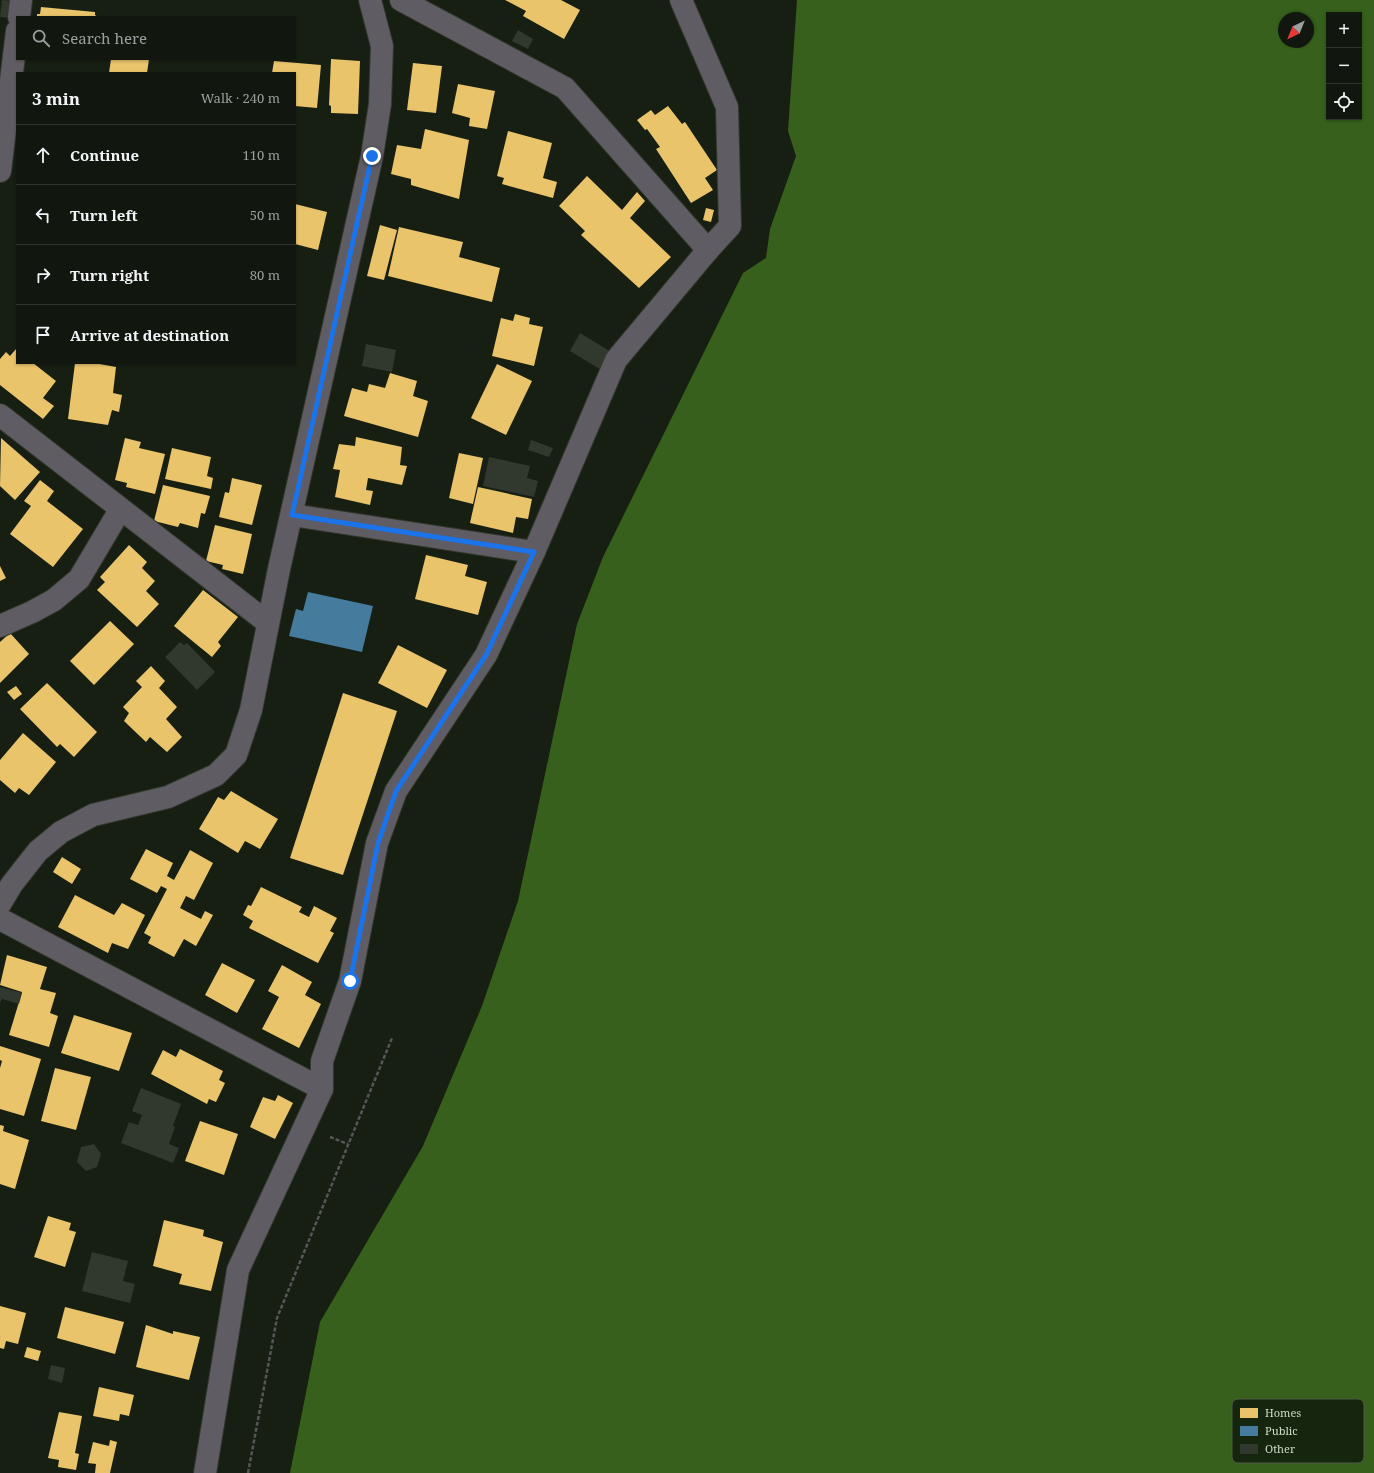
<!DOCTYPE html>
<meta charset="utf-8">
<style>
body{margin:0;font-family:"Noto Serif",serif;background:#1e241c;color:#f1f3f6}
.controls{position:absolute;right:12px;top:12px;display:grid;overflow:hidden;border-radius:0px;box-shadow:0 1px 3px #0004}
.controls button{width:36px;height:36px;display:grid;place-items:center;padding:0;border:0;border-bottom:1px solid #30362e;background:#11170e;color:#f1f3f6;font:20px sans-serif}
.compass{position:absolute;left:1278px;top:12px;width:36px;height:36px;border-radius:50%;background:#11170e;box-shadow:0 1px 3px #0004;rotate:223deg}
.stop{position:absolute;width:12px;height:12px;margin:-9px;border:3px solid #1a73e8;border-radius:50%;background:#fff}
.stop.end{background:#1a73e8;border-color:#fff;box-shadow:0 1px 4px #0008}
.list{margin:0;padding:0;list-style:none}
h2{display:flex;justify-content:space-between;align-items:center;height:52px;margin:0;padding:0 16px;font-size:17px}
h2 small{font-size:13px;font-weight:400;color:#9c9f9e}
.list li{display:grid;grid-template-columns:26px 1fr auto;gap:12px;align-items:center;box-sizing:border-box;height:60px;padding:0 16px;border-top:1px solid #30362e}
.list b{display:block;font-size:15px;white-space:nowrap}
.list em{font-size:13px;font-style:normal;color:#9c9f9e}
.icon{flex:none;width:22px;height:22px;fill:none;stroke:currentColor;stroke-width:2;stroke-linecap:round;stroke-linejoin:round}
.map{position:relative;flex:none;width:1374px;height:1473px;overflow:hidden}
.search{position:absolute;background:#11170e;box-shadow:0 1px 3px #0004;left:16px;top:16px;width:280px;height:44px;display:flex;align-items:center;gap:10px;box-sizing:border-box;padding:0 14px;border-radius:0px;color:#9c9f9e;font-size:15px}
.panel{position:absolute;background:#11170e;box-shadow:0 1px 3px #0004;left:16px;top:72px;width:280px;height:292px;border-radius:0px}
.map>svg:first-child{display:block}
.water{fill:#36601b;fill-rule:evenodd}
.homes{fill:#e9c46a}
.public{fill:#457b9d}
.building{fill:#31382e}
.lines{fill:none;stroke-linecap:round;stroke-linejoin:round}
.minor-casing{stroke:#32382d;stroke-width:24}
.path{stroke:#575657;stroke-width:2.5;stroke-dasharray:4 2;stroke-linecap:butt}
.minor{stroke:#605c63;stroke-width:22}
.route{stroke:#1a73e8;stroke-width:5}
.key{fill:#16250d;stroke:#4e5b46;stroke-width:1}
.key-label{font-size:11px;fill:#cfdaca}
</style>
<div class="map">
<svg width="1374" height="1473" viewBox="0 0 1374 1473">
<rect width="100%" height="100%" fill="#171f13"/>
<!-- water -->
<path class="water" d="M797 0H1374V1473H290L320 1322 423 1146 482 1006 518 901 577 624 603 557 743 273 766 258 770 229 796 156 788 131ZM1329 15H1359V117H1329ZM1284 18H1308V42H1284Z"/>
<!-- homes -->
<g class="homes">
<path d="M505 0H561L580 10 564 39 523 16 526 11Z"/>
<path d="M41 7 95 12V15L98 17H37V14H40Z"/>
<path d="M111 59H149L147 73H109Z"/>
<path d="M331 59 360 61 358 114 331 113V106L329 105Z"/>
<path d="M274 61 321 65 317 108 295 106V73H272Z"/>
<path d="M413 63 442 66 436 113 407 110Z"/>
<path d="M458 84 495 91 487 129 469 126 470 118 452 113Z"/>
<path d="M668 106 682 124 685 122 717 170 705 178 713 190 691 203 656 149 660 147 647 129 645 130 637 120 651 110 655 115Z"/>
<path d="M425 129 469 140 459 199 411 185V179L391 174 397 145 421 149Z"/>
<path d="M508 131 552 143 543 178 557 182 553 198 502 184 504 178 497 176Z"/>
<path d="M587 176 622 210 637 192 645 201 630 218 671 257 639 288 581 235 585 231 559 206Z"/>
<path d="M295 204 327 212 318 250 295 244Z"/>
<path d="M706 208 714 210 711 222 703 220Z"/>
<path d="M380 225 397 230 384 280 367 276Z"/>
<path d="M399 227 463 242 459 257 500 268 492 302 388 276Z"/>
<path d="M515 314 530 318 529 324 543 327 534 366 492 356 501 318 513 321Z"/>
<path d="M16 349 17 363H33L56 381 43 398 54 406 43 419 0 385V359L6 352 10 356Z"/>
<path d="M75 363H94L116 367 113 393 122 395 119 412 112 410 108 425 68 419Z"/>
<path d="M497 364 532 381 506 435 471 418Z"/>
<path d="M390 373 417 381 413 396 428 401 418 437 344 416 352 388 367 392 369 384 385 388Z"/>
<path d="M356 437 402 447 400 465 407 466 402 485 368 478 366 490 373 491 370 505 335 497 340 470 333 469 339 444 355 446Z"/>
<path d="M1 438 40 472 15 500 0 486Z"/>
<path d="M125 438 141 442 139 448 165 454 155 494 126 487 127 483 115 480Z"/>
<path d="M172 448 211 457 207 476 213 478 211 489 165 479Z"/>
<path d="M459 453 483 458 473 504 449 498Z"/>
<path d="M232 478 262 485 252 525 219 517 225 492 229 493Z"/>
<path d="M40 480 54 491 47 501 83 529 53 567 10 534 31 506 24 501Z"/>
<path d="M163 485 210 496 205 514 201 513 198 528 180 523 178 527 154 521Z"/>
<path d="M478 487 532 499 528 519 516 517 513 533 470 523Z"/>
<path d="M215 525 252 534 243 574 222 569 223 565 206 561Z"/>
<path d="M129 545 147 562 142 568 155 581 146 591 159 604 137 627 97 590 105 582 100 577Z"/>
<path d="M426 555 468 565 465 576 487 582 478 615 415 599Z"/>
<path d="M0 566 6 578 0 581Z"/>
<path d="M203 590 238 617 218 642 221 646 212 657 174 626Z"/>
<path d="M110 621 134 644 94 685 70 661Z"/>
<path d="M10 633 29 654 0 683V642Z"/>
<path d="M398 645 447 670 427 708 378 683Z"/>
<path d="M151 666 165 681 159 688 177 707 166 719 182 737 167 752 150 737 146 742 124 721 129 713 123 707 142 687 136 681Z"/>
<path d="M47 683 97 732 74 757 60 744 57 747 20 709Z"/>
<path d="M16 686 22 694 14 700 7 692Z"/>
<path d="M343 693 397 711 343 875 290 858Z"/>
<path d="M23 733 56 762 29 795 19 788 15 793 0 780V760Z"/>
<path d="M231 791 278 819 260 849 245 841 238 853 199 829 218 797 224 800Z"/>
<path d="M146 849 173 863 167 876 174 880 190 850 213 863 194 900 186 896 180 908 201 919 205 911 213 915 196 946 184 939 174 957 148 943 151 937 144 933 167 889 161 886 157 893 130 879Z"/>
<path d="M62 857 81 869 72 884 53 872Z"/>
<path d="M261 887 302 907 299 912 309 917 314 906 337 918 330 931 334 933 318 963 249 928 253 921 243 915 248 905 251 906Z"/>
<path d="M75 895 114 915 122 903 145 915 128 949 112 943 108 953 58 927Z"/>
<path d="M7 955 47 967 40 989 56 993 50 1013 58 1016 49 1047 9 1035 22 992 0 985Z"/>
<path d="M222 963 255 980 237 1013 205 995Z"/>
<path d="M282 965 312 982 305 995 321 1004 299 1048 262 1029 279 997 268 991Z"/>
<path d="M74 1015 132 1033 119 1071 61 1053Z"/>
<path d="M0 1046 41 1059 24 1116 0 1109V1068L2 1061 0 1060Z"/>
<path d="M180 1049 223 1071 219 1080 225 1083 216 1102 209 1099 207 1104 151 1074 163 1050 176 1057Z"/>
<path d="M55 1068 91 1077 76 1130 41 1121Z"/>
<path d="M278 1095 293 1103 275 1139 250 1127 263 1097 275 1101Z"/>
<path d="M200 1121 238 1134 224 1175 185 1161Z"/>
<path d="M0 1125 4 1126 3 1131 29 1140 15 1189 0 1184Z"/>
<path d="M48 1216 71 1223 69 1230 76 1232 65 1267 34 1257Z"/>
<path d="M164 1220 204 1230 203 1236 223 1242 211 1291 179 1284 182 1274 153 1266Z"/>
<path d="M0 1306 26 1313 18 1344 6 1341 4 1349 0 1348Z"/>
<path d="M65 1307 124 1322 115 1354 57 1338Z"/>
<path d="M146 1325 173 1334V1331L200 1337 189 1380 136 1367Z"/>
<path d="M27 1347 41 1351 38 1361 24 1357Z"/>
<path d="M99 1387 134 1395 129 1416 120 1414 119 1421 93 1416Z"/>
<path d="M59 1412 82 1416 75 1453 79 1454 76 1470 58 1467 59 1460 48 1458Z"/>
<path d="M110 1440 117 1442 110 1473H95L96 1464 88 1463 93 1442 109 1446Z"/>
</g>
<!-- public -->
<path class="public" d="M308 592 373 606 362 652 289 636 296 609 303 611Z"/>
<!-- building -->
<g class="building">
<path d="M2 0 14 1 13 18 0 17Z"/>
<path d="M518 30 533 39 528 49 512 41Z"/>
<path d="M580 333 613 353 603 371 570 351Z"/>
<path d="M366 344 396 350 392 372 362 366Z"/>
<path d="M531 440 553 448 549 457 528 450Z"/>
<path d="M489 457 530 466 527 478 538 481 534 497 483 486Z"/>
<path d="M180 642 184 645 187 643 215 672 197 690 165 657Z"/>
<path d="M0 987 22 993 19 1004 2 999 0 1003Z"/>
<path d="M141 1088 181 1104 173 1126 175 1127 169 1144 179 1148 173 1163 121 1143 129 1122 138 1125 142 1115 132 1111Z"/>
<path d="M94 1144 101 1154 97 1167 86 1171 77 1162 81 1147Z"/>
<path d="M92 1252 128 1261 123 1281 135 1284 130 1303 82 1291Z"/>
<path d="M51 1365 65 1368 62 1383 48 1379Z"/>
</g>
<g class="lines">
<defs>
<g id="minor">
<path d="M401 0 565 88 708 250 730 226 727 107 681 0"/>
<path d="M19 17 21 0"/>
<path d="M0 171 17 31"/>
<path d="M0 415 268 623"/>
<path d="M292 515 534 552 616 360 708 250"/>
<path d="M0 626 32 612 54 600 79 579 120 510"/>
<path d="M0 904 12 884 38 851 61 832 93 815 168 797 216 775 236 755 251 710 279 569 372 156 380 104 382 46 370 0"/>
<path d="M0 919 322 1089 238 1270 205 1473"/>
<path d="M322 1089V1061L350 981 377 843 396 791 486 655 534 552"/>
</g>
</defs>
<!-- minor casing -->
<use href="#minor" class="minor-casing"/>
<!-- path -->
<g class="path">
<path d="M330 1137 348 1144"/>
<path d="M248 1473 277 1318 392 1038"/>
</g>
<!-- minor -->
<use href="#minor" class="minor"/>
</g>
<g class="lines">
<!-- route -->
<path class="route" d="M350 981 378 843 396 791 486 655 534 552 292 515 372 156"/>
</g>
<!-- legend -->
<rect x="1232" y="1399" width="132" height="64" rx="6" class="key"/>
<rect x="1240" y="1408" width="18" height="10" fill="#e9c46a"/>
<rect x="1240" y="1426" width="18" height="10" fill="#457b9d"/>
<rect x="1240" y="1444" width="18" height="10" fill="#31382e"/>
<g class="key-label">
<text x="1265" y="1417">Homes</text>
<text x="1265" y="1435">Public</text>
<text x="1265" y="1453">Other</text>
</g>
</svg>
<div class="controls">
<button>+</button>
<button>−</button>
<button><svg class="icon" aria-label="locate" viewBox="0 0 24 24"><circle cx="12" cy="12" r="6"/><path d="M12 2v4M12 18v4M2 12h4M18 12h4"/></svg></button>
</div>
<svg class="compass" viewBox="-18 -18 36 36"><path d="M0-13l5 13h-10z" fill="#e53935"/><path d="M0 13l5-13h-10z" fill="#9c9f9e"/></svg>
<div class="stop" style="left:350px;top:981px"></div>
<div class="stop end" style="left:372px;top:156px"></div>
<div class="search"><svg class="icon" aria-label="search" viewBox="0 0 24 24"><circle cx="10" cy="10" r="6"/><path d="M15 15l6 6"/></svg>Search here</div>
<section class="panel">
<h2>3 min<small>Walk · 240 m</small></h2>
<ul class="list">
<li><svg class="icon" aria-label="ahead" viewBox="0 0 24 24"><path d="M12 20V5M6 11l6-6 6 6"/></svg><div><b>Continue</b></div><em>110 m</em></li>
<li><svg class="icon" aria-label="left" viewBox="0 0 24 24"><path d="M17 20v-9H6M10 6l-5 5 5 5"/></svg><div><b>Turn left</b></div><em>50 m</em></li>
<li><svg class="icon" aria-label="right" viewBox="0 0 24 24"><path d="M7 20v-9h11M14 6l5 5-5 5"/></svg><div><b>Turn right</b></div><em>80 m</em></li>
<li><svg class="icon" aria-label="arrive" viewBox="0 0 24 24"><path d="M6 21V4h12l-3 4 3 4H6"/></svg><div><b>Arrive at destination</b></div></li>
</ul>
</section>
</div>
